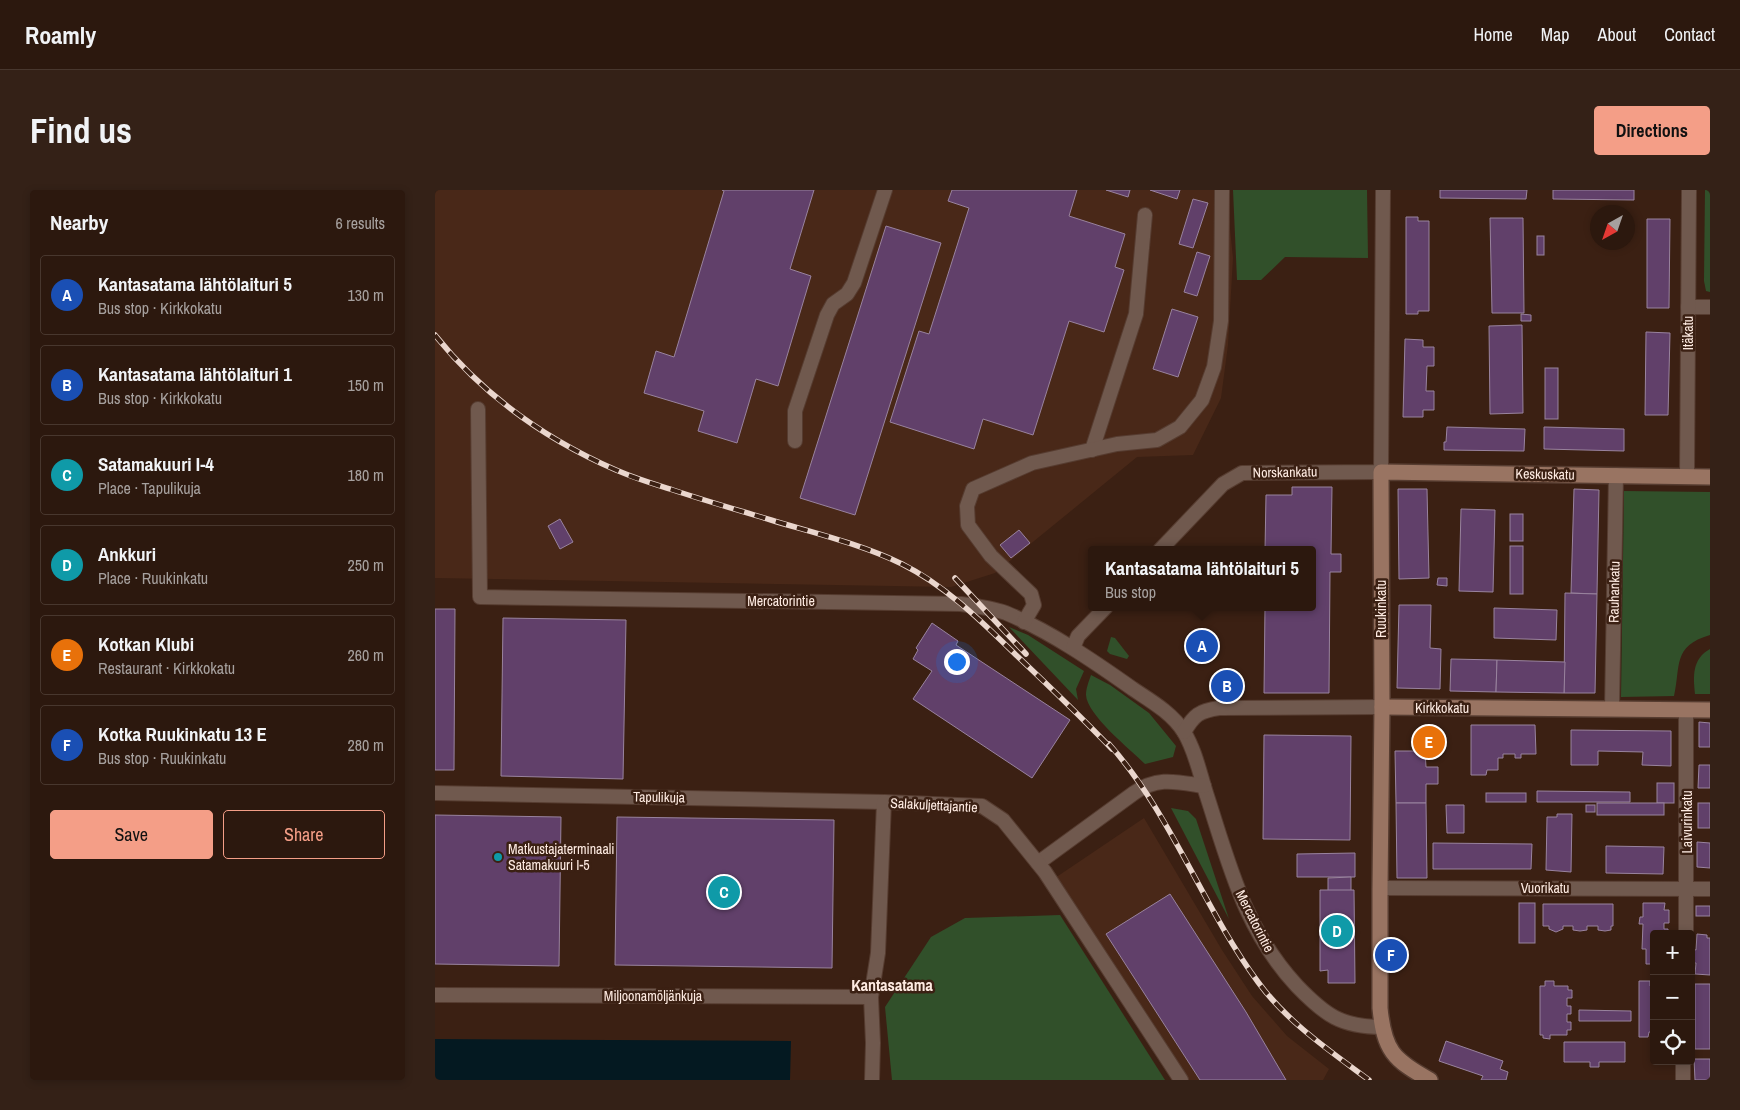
<!DOCTYPE html>
<meta charset="utf-8">
<style>
body{margin:0;font-family:"Archivo Narrow",sans-serif;background:#342117;color:#f1f3f6}
.controls{position:absolute;right:15px;bottom:15px;display:grid;overflow:hidden;border-radius:5px;box-shadow:0 2px 8px #0003}
.controls button{width:45px;height:45px;display:grid;place-items:center;padding:0;border:0;border-bottom:1px solid #48372e;background:#2c180e;color:#f1f3f6;font:25px sans-serif}
.compass{position:absolute;left:1155px;top:15px;width:45px;height:45px;border-radius:50%;background:#2c180e;box-shadow:0 2px 8px #0003;rotate:220deg}
.you{position:absolute;left:521px;top:471px;width:18px;height:18px;margin:-12px;border:4px solid #fff;border-radius:50%;background:#1a73e8;box-shadow:0 0 0 8px #1a73e833}
.badge{display:grid;place-items:center;width:32px;height:32px;border-radius:50%;background:#f49e87;color:#fff;font-size:16px;font-weight:700}
.pin{position:absolute;translate:-50% -50%;border:2px solid #fff;box-shadow:0 1px 5px #0006}
.popup{position:absolute;left:653px;top:356px;width:228px;height:65px;box-sizing:border-box;display:grid;place-content:center;border-radius:5px;background:#2c180e;filter:drop-shadow(0 1px 4px #0005);font-size:16px;white-space:nowrap;color:#a6a09e}
.popup b{font-size:19px;color:#f1f3f6}
.popup::after{content:'';position:absolute;left:50%;top:100%;margin-left:-10px;border:10px solid transparent;border-top-color:#2c180e}
.list{margin:0;padding:0;list-style:none}
h2{display:flex;justify-content:space-between;align-items:center;height:65px;margin:0;padding:0 20px;font-size:21px}
h2 small{font-size:16px;font-weight:400;color:#a6a09e}
.list li{display:grid;grid-template-columns:32px 1fr auto;gap:15px;align-items:center;box-sizing:border-box;height:80px;margin:0 10px 10px;padding:0 10px;border:1px solid #48372e;border-radius:5px}
.list b{display:block;font-size:19px;white-space:nowrap}
.list p{margin:0;font-size:16px;white-space:nowrap;color:#a6a09e}
.list em{font-size:16px;font-style:normal;color:#a6a09e}
.actions{display:flex;gap:10px;padding:15px 20px}
.actions a{flex:1;padding:11px 0;border:1px solid #f49e87;border-radius:5px;text-align:center;font-size:18px;color:#f49e87}
.actions .main{background:#f49e87;color:#111}
.icon{flex:none;width:28px;height:28px;fill:none;stroke:currentColor;stroke-width:2;stroke-linecap:round;stroke-linejoin:round}
.map{position:relative;flex:none;width:1275px;height:890px;overflow:hidden;border-radius:5px}
header{display:flex;align-items:center;gap:30px;box-sizing:border-box;height:70px;padding:0 25px;background:#2c180e;border-bottom:1px solid #48372e}
header strong{font-size:24px}
nav{display:flex;gap:28px;margin-inline-start:auto;font-size:18px}
.intro{display:flex;align-items:center;justify-content:space-between;box-sizing:border-box;height:120px;padding:0 30px}
h1{margin:0;font-size:35px}
.button{padding:12px 22px;border-radius:5px;background:#f49e87;color:#111;font-size:18px;font-weight:700}
main{display:flex;gap:30px;padding:0 30px}
aside{flex:1;background:#2c180e;border-radius:5px;box-shadow:0 2px 8px #0003}
.map>svg:first-child{display:block}
.built{fill:#492818}
.green{fill:#31502a}
.water{fill:#041921}
.building{fill:#61406a;stroke:#99839e}
.lines{fill:none;stroke-linecap:round;stroke-linejoin:round}
.street-casing{stroke:#563c30;stroke-width:16}
.secondary-casing{stroke:#563c30;stroke-width:18}
.street{stroke:#70594e;stroke-width:14}
.secondary{stroke:#997462;stroke-width:15}
.rail-casing{stroke:#ead6cd;stroke-width:5.5}
.rail{stroke:#3b2013;stroke-width:4;stroke-dasharray:11;stroke-linecap:butt}
.culture-dot{fill:#0f9aa8;stroke:#3b2013;stroke-width:2}
.labels{text-anchor:middle;stroke-width:5;stroke-linejoin:round;paint-order:stroke}
.street-label{font-size:14px;fill:#feebe2;stroke:#3b2013}
.poi-label{font-size:14px;fill:#feebe2;stroke:#3b2013;text-anchor:start}
.quarter-label{font-size:16px;font-weight:bold;fill:#feebe2;stroke:#3b2013}
</style>
<header>
<strong>Roamly</strong>
<nav><a>Home</a><a>Map</a><a>About</a><a>Contact</a></nav>
</header>
<div class="intro"><h1>Find us</h1><a class="button">Directions</a></div>
<main>
<aside>
<h2>Nearby<small>6 results</small></h2>
<ul class="list">
<li><span class="badge" style="background:#1a4fb4">A</span><div><b>Kantasatama lähtölaituri 5</b><p>Bus stop · Kirkkokatu</p></div><em>130 m</em></li>
<li><span class="badge" style="background:#1a4fb4">B</span><div><b>Kantasatama lähtölaituri 1</b><p>Bus stop · Kirkkokatu</p></div><em>150 m</em></li>
<li><span class="badge" style="background:#0f9aa8">C</span><div><b>Satamakuuri I-4</b><p>Place · Tapulikuja</p></div><em>180 m</em></li>
<li><span class="badge" style="background:#0f9aa8">D</span><div><b>Ankkuri</b><p>Place · Ruukinkatu</p></div><em>250 m</em></li>
<li><span class="badge" style="background:#e8710a">E</span><div><b>Kotkan Klubi</b><p>Restaurant · Kirkkokatu</p></div><em>260 m</em></li>
<li><span class="badge" style="background:#1a4fb4">F</span><div><b>Kotka Ruukinkatu 13 E</b><p>Bus stop · Ruukinkatu</p></div><em>280 m</em></li>
</ul>
<div class="actions"><a class="main">Save</a><a>Share</a></div>
</aside>
<div class="map">
<svg width="1275" height="890" viewBox="0 0 1275 890">
<rect width="100%" height="100%" fill="#3b2013"/>
<!-- built -->
<g class="built">
<path d="M0 0H795V38L798 68 793 155 786 208 758 265 702 267 560 383 516 397 0 388Z"/>
<path d="M709 628 787 760 817 806 852 846 894 879 888 890H753L620 688Z"/>
</g>
<!-- green -->
<g class="green">
<path d="M798 0H932L933 68 850 67 826 90H802Z"/>
<path d="M1270 0H1275V102L1271 101 1269 91Z"/>
<path d="M1189 301 1275 302V445C1237 456 1246 476 1239 506L1186 507Z"/>
<path d="M574 437 593 445 649 481 641 499 643 510Z"/>
<path d="M676 447 680 448 694 466 692 469 675 464 672 461Z"/>
<path d="M1275 459V504H1260C1258 486 1257 469 1275 459Z"/>
<path d="M656 485 675 495 714 523 741 556 738 567 710 574C695 559 652 525 651 505 651 498 654 491 656 485Z"/>
<path d="M736 618 753 621 761 629 794 729Z"/>
<path d="M625 725 730 890H457L450 817 496 747 530 728Z"/>
</g>
<!-- water -->
<path class="water" d="M0 849 356 851 355 890H0Z"/>
<!-- building -->
<g class="building">
<path d="M287 0H379L355 79 376 86 343 196 321 189 302 253 263 241 269 221 209 203 221 161 239 167 289 1Z"/>
<path d="M517 0H642L634 26 690 44 680 77 689 80 669 142 634 131 598 245 548 229 539 259 455 232 484 141 494 144 534 18 513 11Z"/>
<path d="M671 0H695L693 7Z"/>
<path d="M715 0H745L742 9Z"/>
<path d="M1005 0H1092L1091 9 1005 8Z"/>
<path d="M1118 0H1199V10L1118 9Z"/>
<path d="M758 9 773 13 758 58 744 54Z"/>
<path d="M971 27H983V31H994V121H983V124H971Z"/>
<path d="M1055 28H1088L1089 123H1057Z"/>
<path d="M1212 29H1235L1234 118H1212Z"/>
<path d="M451 36 506 53 420 325 365 308Z"/>
<rect x="1102" y="46" width="7" height="19"/>
<path d="M762 62 775 66 762 106 749 102Z"/>
<path d="M737 119 763 127 743 187 718 179Z"/>
<path d="M1086 124 1096 125V131H1086Z"/>
<path d="M1087 135 1088 223 1055 224 1054 136Z"/>
<path d="M1211 142 1235 143 1233 225H1210Z"/>
<path d="M970 149 988 150V157H999V176H992L991 201H999V220H988V227H968Z"/>
<rect x="1110" y="178" width="13" height="51"/>
<path d="M1012 237 1090 239 1089 261 1009 260V252H1011Z"/>
<path d="M1109 237 1189 239V261L1109 259Z"/>
<path d="M857 297H897L896 364H906V382H895L894 503H829L830 417H877V360H830L831 305H857Z"/>
<path d="M963 299H992L994 388 964 389Z"/>
<path d="M1139 299 1164 300 1162 404 1136 403Z"/>
<path d="M1026 319 1060 320 1058 402 1024 401Z"/>
<rect x="1075" y="324" width="13" height="27"/>
<path d="M125 329 138 352 125 359 113 336Z"/>
<path d="M584 340 595 353 576 368 565 355Z"/>
<rect x="1075" y="356" width="13" height="48"/>
<path d="M1003 388H1012V396L1002 395Z"/>
<path d="M1130 403 1162 404 1160 503H1129Z"/>
<path d="M964 415H996L995 458 1006 459 1005 499 962 498Z"/>
<path d="M1059 418 1122 420 1121 450 1059 448Z"/>
<path d="M0 419H20L19 580H0Z"/>
<path d="M68 428 191 430 188 589 66 586Z"/>
<path d="M497 433 523 451 521 455 635 530 597 588 478 509 497 481 478 469 483 460 481 458Z"/>
<path d="M1016 469 1062 470 1061 502 1015 501Z"/>
<path d="M1062 470 1130 472 1129 503 1061 502Z"/>
<path d="M1264 532 1275 533V557H1264Z"/>
<path d="M1036 535H1100L1101 564H1086V568H1080V564H1068V568H1063V580H1052L1051 585H1036Z"/>
<path d="M1136 540 1236 541V576L1207 575 1208 562 1163 561V575H1136Z"/>
<path d="M829 545 916 546 915 650 828 649Z"/>
<path d="M960 561H990L991 577H1003V594H991V613H961Z"/>
<path d="M1264 575H1275V598H1263Z"/>
<rect x="1222" y="593" width="17" height="20"/>
<path d="M1102 601 1195 602V612H1102Z"/>
<rect x="1051" y="603" width="40" height="9"/>
<path d="M961 613H991L992 688H962Z"/>
<rect x="1162" y="613" width="67" height="12"/>
<rect x="1263" y="613" width="12" height="25"/>
<path d="M1011 615H1029V643H1012Z"/>
<rect x="1151" y="615" width="9" height="7"/>
<path d="M1122 624H1137L1136 682 1111 680 1112 627H1122Z"/>
<path d="M0 625 126 627 124 776 0 774Z"/>
<path d="M182 627 399 630 397 778 180 775Z"/>
<path d="M1262 652 1275 653V678L1262 677Z"/>
<path d="M998 653 1097 654 1096 679H998Z"/>
<path d="M1171 656 1229 657 1228 684 1171 683Z"/>
<path d="M920 663V687H862V664Z"/>
<path d="M916 687V701H893V688Z"/>
<path d="M885 700H919L920 793H893V780L885 781Z"/>
<path d="M735 704 811 822 851 890H765L671 744Z"/>
<rect x="1084" y="713" width="16" height="40"/>
<path d="M1208 713H1230L1229 720H1234V733H1229V739H1233V744H1219V774H1211V759H1207L1208 734H1204L1205 727H1208Z"/>
<path d="M1108 714H1178V736H1176V740L1170 741 1163 740V736H1152V740L1145 741 1138 740V736H1128V739L1121 742 1114 739V736H1108Z"/>
<rect x="1261" y="716" width="14" height="10"/>
<path d="M1262 744 1272 745V748H1275V785L1260 784 1261 773H1258V759L1261 760Z"/>
<path d="M1110 791H1119V796H1133V800H1137V808H1132V816H1136V824H1132V832H1136V840H1132V845H1115V849L1108 848V845H1105V796H1110Z"/>
<path d="M1204 791H1215V796H1219V842H1214L1213 847H1204Z"/>
<rect x="1260" y="794" width="15" height="65"/>
<path d="M1144 820 1196 821V831H1144Z"/>
<path d="M1011 851 1068 871 1065 879 1073 882 1071 890H1046L1048 886 1004 871Z"/>
<path d="M1129 852H1190V872H1164V877H1155V872H1129Z"/>
<path d="M1259 869H1275V890H1260Z"/>
</g>
<g class="lines">
<defs>
<g id="street">
<path d="M1253 117H1275"/>
<path d="M43 219 45 407 526 414C541 416 557 418 571 423 616 442 657 470 698 499 716 511 737 523 749 542 761 562 765 585 772 606 795 677 810 740 862 796 890 825 906 837 947 837"/>
<path d="M360 251V221L392 125 398 114 412 104 419 93 450 0"/>
<path d="M657 260 701 124 710 25"/>
<path d="M1252 286 1254 0"/>
<path d="M725 360 788 294 807 283 946 282 948 0"/>
<path d="M589 432 599 415 596 404 556 366 533 335 532 316 538 299 597 273 682 254 722 250 745 237 767 210 779 177 786 131 787 0"/>
<path d="M638 458 643 446 671 417"/>
<path d="M1177 519 1181 285"/>
<path d="M749 542C759 525 764 521 784 518L947 517"/>
<path d="M0 603 449 612"/>
<path d="M603 673 699 603C723 586 742 592 769 596"/>
<path d="M945 698 1275 699"/>
<path d="M1251 744V520"/>
<path d="M0 805 436 807"/>
<path d="M437 890 438 853 436 807 443 763 449 612 547 616 568 630 610 682 746 890"/>
<path d="M1248 890V871"/>
</g>
<g id="secondary">
<path d="M947 517 1275 520"/>
<path d="M995 890C958 870 949 860 945 818V698L947 517 946 282 1275 287"/>
</g>
</defs>
<!-- street casing -->
<use href="#street" class="street-casing"/>
<!-- secondary casing -->
<use href="#secondary" class="secondary-casing"/>
<!-- street -->
<use href="#street" class="street"/>
<!-- secondary -->
<use href="#secondary" class="secondary"/>
<defs>
<g id="rail">
<path d="M0 145C48 205 110 249 181 280 199 288 219 294 238 300 271 311 303 320 336 330 379 343 426 354 467 374 511 396 546 431 581 465 614 496 646 527 677 559"/>
<path d="M520 388 591 464"/>
<path d="M674 554C737 625 767 716 823 792 852 832 895 861 934 890"/>
</g>
</defs>
<!-- rail casing -->
<use href="#rail" class="rail-casing"/>
<!-- rail -->
<use href="#rail" class="rail"/>
</g>
<!-- markers -->
<circle class="culture-dot" cx="63" cy="667" r="5"/>
<g class="labels">
<!-- street labels -->
<g class="street-label">
<text transform="translate(1253 143) rotate(-90)" y="5">Itäkatu</text>
<text transform="translate(850 282) rotate(-1)" y="5">Norskankatu</text>
<text transform="translate(1110 284) rotate(1)" y="5">Keskuskatu</text>
<text transform="translate(1179 402) rotate(-89)" y="5">Rauhankatu</text>
<text x="346" y="416">Mercatorintie</text>
<text transform="translate(946 419) rotate(-90)" y="5">Ruukinkatu</text>
<text x="1007" y="523">Kirkkokatu</text>
<text transform="translate(224 607) rotate(1)" y="5">Tapulikuja</text>
<text transform="translate(499 615) rotate(3)" y="5">Salakuljettajantie</text>
<text transform="translate(1252 632) rotate(-90)" y="5">Laivurinkatu</text>
<text x="1110" y="703">Vuorikatu</text>
<text transform="translate(820 731) rotate(63)" y="5">Mercatorintie</text>
<text x="218" y="811">Miljoonamöljänkuja</text>
</g>
<!-- poi labels -->
<g class="poi-label">
<text x="73" y="664">Matkustajaterminaali<tspan x="73" dy="16">Satamakuuri I-5</tspan></text>
</g>
<!-- quarter labels -->
<g class="quarter-label">
<text x="457" y="801">Kantasatama</text>
</g>
</g>
</svg>
<div class="controls">
<button>+</button>
<button>−</button>
<button><svg class="icon" aria-label="locate" viewBox="0 0 24 24"><circle cx="12" cy="12" r="6"/><path d="M12 2v4M12 18v4M2 12h4M18 12h4"/></svg></button>
</div>
<svg class="compass" viewBox="-18 -18 36 36"><path d="M0-13l5 13h-10z" fill="#e53935"/><path d="M0 13l5-13h-10z" fill="#a6a09e"/></svg>
<div class="you"></div>
<div class="pin badge" style="left:767px;top:456px;background:#1a4fb4">A</div>
<div class="popup"><b>Kantasatama lähtölaituri 5</b>Bus stop</div>
<div class="pin badge" style="left:792px;top:496px;background:#1a4fb4">B</div>
<div class="pin badge" style="left:289px;top:702px;background:#0f9aa8">C</div>
<div class="pin badge" style="left:902px;top:741px;background:#0f9aa8">D</div>
<div class="pin badge" style="left:994px;top:552px;background:#e8710a">E</div>
<div class="pin badge" style="left:956px;top:765px;background:#1a4fb4">F</div>
</div>
</main>
